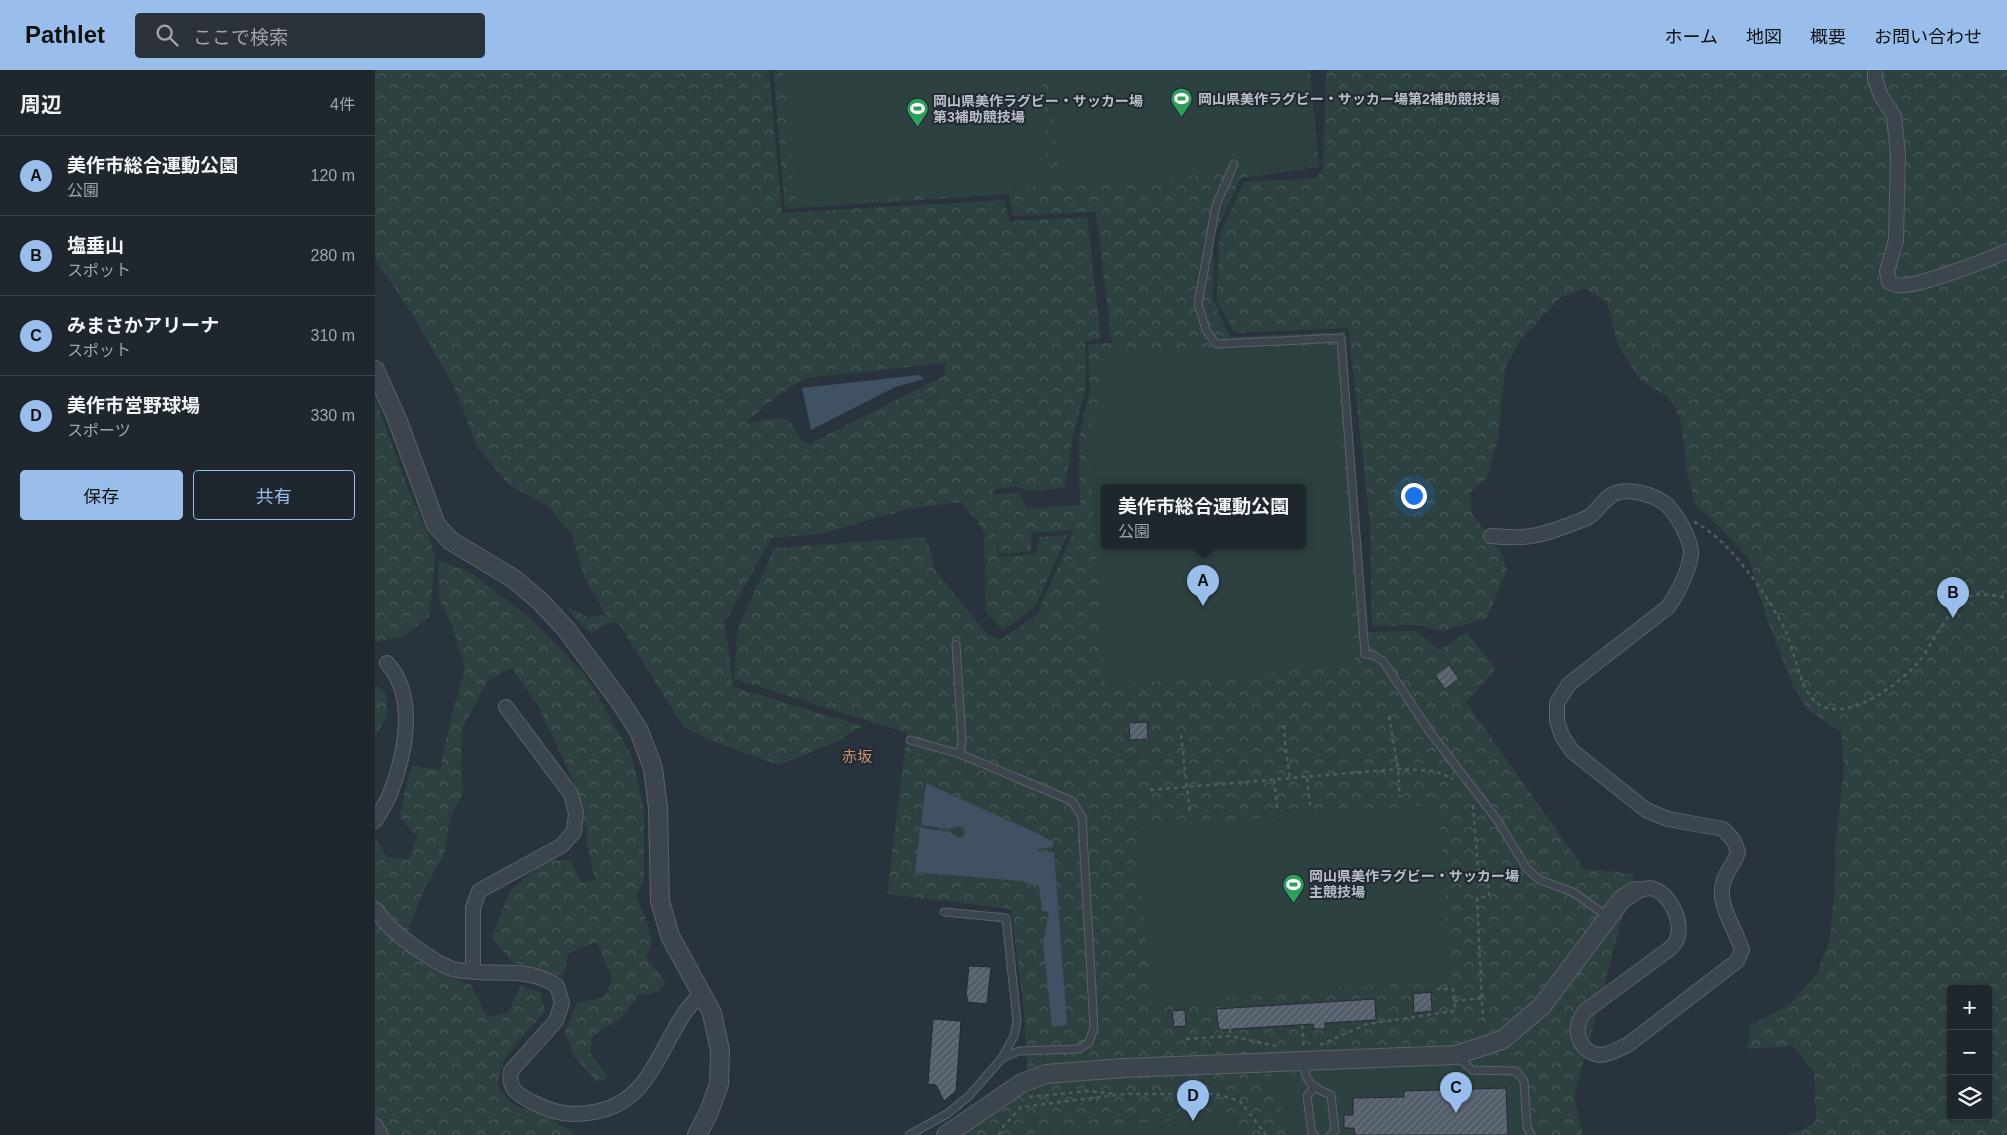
<!DOCTYPE html>
<html lang="ja">
<meta charset="utf-8">
<style>
body{margin:0;font-family:Arial,"Noto Sans JP",sans-serif;background:#2b323a;color:#f1f3f6}
.controls{position:absolute;right:15px;bottom:15px;display:grid;overflow:hidden;border-radius:5px;box-shadow:0 1px 4px #0004}
.controls button{width:45px;height:45px;display:grid;place-items:center;padding:0;border:0;border-bottom:1px solid #3c434a;background:#1e262e;color:#f1f3f6;font:25px sans-serif}
.you{position:absolute;left:1038px;top:425px;width:18px;height:18px;margin:-12px;border:4px solid #fff;border-radius:50%;background:#1a73e8;box-shadow:0 0 0 8px #1a73e833}
.badge{display:grid;place-items:center;width:32px;height:32px;border-radius:50%;background:#99beec;color:#111;font-size:16px;font-weight:700}
.pin{position:absolute;translate:-50% -41px;filter:drop-shadow(0 1px 2px #0008)}
.pin::after{content:'';position:absolute;top:26px;width:18px;height:15px;background:inherit;clip-path:polygon(0 0,100% 0,50% 100%)}
.popup{position:absolute;left:726px;top:414px;width:205px;height:65px;box-sizing:border-box;display:grid;place-content:center;border-radius:5px;background:#1e262e;filter:drop-shadow(0 1px 4px #0005);font-size:16px;white-space:nowrap;color:#a1a5aa}
.popup b{font-size:19px;color:#f1f3f6}
.popup::after{content:'';position:absolute;left:50%;top:100%;margin-left:-10px;border:10px solid transparent;border-top-color:#1e262e}
.list{margin:0;padding:0;list-style:none}
h2{display:flex;justify-content:space-between;align-items:center;height:65px;margin:0;padding:0 20px;font-size:21px}
h2 small{font-size:16px;font-weight:400;color:#a1a5aa}
.list li{display:grid;grid-template-columns:32px 1fr auto;gap:15px;align-items:center;box-sizing:border-box;height:80px;padding:0 20px;border-top:1px solid #3c434a}
.list b{display:block;font-size:19px;white-space:nowrap}
.list p{margin:0;font-size:16px;white-space:nowrap;color:#a1a5aa}
.list em{font-size:16px;font-style:normal;color:#a1a5aa}
.actions{display:flex;gap:10px;padding:15px 20px}
.actions a{flex:1;padding:11px 0;border:1px solid #99beec;border-radius:5px;text-align:center;font-size:18px;color:#99beec}
.actions .main{background:#99beec;color:#111}
.icon{flex:none;width:28px;height:28px;fill:none;stroke:currentColor;stroke-width:2;stroke-linecap:round;stroke-linejoin:round}
.map{position:relative;flex:none;width:1632px;height:1065px;overflow:hidden}
header{display:flex;align-items:center;gap:30px;box-sizing:border-box;height:70px;padding:0 25px;background:#99beec;color:#111}
header strong{font-size:24px}
nav{display:flex;gap:28px;margin-inline-start:auto;font-size:18px}
.search{width:350px;height:45px;background:#2b323a;display:flex;align-items:center;gap:12px;box-sizing:border-box;padding:0 18px;border-radius:5px;color:#a1a5aa;font-size:19px}
main{display:flex}
aside{flex:1;background:#1e262e}
.map>svg:first-child{display:block}
.forest{fill:url(#forest-crowns);fill-rule:evenodd}
.pitch{fill:#2d4140;fill-rule:evenodd}
.water{fill:#405164}
.building{fill:url(#building-hatch);stroke:#232b35}
.lines{fill:none;stroke-linecap:round;stroke-linejoin:round}
.service-casing{stroke:#5a626b;stroke-width:9}
.minor-casing{stroke:#5a626b;stroke-width:16}
.tertiary-casing{stroke:#5a626b;stroke-width:20}
.path{stroke:#4c5e5f;stroke-width:2.5;stroke-dasharray:4 4;stroke-linecap:butt}
.service{stroke:#3c444e;stroke-width:7}
.minor{stroke:#3c444e;stroke-width:14}
.tertiary{stroke:#3c444e;stroke-width:18}
.labels{text-anchor:middle;stroke-width:4;stroke-linejoin:round;paint-order:stroke}
.poi-label{font-size:14px;font-weight:bold;fill:#b8bfc8;stroke:#212933;text-anchor:start}
.neighbourhood-label{font-size:15px;fill:#c99372;stroke:#212933}
</style>
<header>
<strong>Pathlet</strong>
<div class="search"><svg class="icon" aria-label="search" viewBox="0 0 24 24"><circle cx="10" cy="10" r="6"/><path d="M15 15l6 6"/></svg>ここで検索</div>
<nav><a>ホーム</a><a>地図</a><a>概要</a><a>お問い合わせ</a></nav>
</header>
<main>
<aside>
<h2>周辺<small>4件</small></h2>
<ul class="list">
<li><span class="badge">A</span><div><b>美作市総合運動公園</b><p>公園</p></div><em>120 m</em></li>
<li><span class="badge">B</span><div><b>塩垂山</b><p>スポット</p></div><em>280 m</em></li>
<li><span class="badge">C</span><div><b>みまさかアリーナ</b><p>スポット</p></div><em>310 m</em></li>
<li><span class="badge">D</span><div><b>美作市営野球場</b><p>スポーツ</p></div><em>330 m</em></li>
</ul>
<div class="actions"><a class="main">保存</a><a>共有</a></div>
</aside>
<div class="map">
<svg width="1632" height="1065" viewBox="0 0 1632 1065">
<defs>
<pattern id="forest-crowns" width="20" height="18" patternUnits="userSpaceOnUse" patternTransform="scale(1.25)"><rect width="20" height="18" fill="#2d4140"/><path d="M2 6a3 3 0 1 1 6 0M12 15a3 3 0 1 1 6 0" fill="none" stroke="#495b5a"/></pattern>
<pattern id="building-hatch" width="6" height="6" patternUnits="userSpaceOnUse" patternTransform="scale(1.25)"><rect width="6" height="6" fill="#545e6b"/><path d="M-1 1l2-2M0 6l6-6M5 7l2-2" fill="none" stroke="#6a737f"/></pattern>
</defs>
<rect width="100%" height="100%" fill="#28333d"/>
<!-- forest -->
<g class="forest">
<path d="M0 0H394L407 143 629 130 635 151 712 147 726 269 710 272 711 317 698 365 690 418 655 421 640 416 618 420 619 424 643 423 652 438 705 435 704 369 715 319 713 274 737 273 721 142 637 146 634 124 410 139 398 0H935L944 97 866 108 839 165 838 229 855 267 970 262 992 562 1041 561 1065 580 1092 562 1121 599 1091 632 1209 799 1259 804 1199 1027 1208 1065H581L654 1021 649 942 636 839 512 824 532 663 359 609 363 558 399 478 551 467 561 502 612 564 625 570 662 545 699 460 656 463V481L624 484 620 449 623 487 661 484 665 467 692 465 660 537 628 561 611 542 609 463 603 452 585 432 536 438 445 464 396 468 350 552 358 617 487 656 461 672 404 695 334 670 308 656 244 554 236 552 215 563 201 549 192 537 213 547 231 545 209 507 197 465 173 436 134 415 103 378 79 317 39 247 0 189ZM571 293 569 306 434 374 427 371 413 349 398 348 370 354 398 329 430 308ZM729 417H927V475H729Z"/>
<path d="M951 0H1632V1065H1412L1429 1059 1441 1051 1439 1001 1417 976 1372 979 1376 955 1414 935 1441 905 1455 869 1460 813V777L1469 701 1466 662 1433 640 1418 616 1392 550 1374 489 1346 459 1320 434 1312 403 1306 351 1295 328 1265 310 1244 277 1231 231 1210 219 1185 228 1147 268 1130 298 1123 369 1112 408 1095 423 1097 444 1125 480 1132 500 1112 548 1068 561 1043 555 997 556 995 452 973 258 859 263 842 230 844 166 869 112 942 108 948 98ZM1576 919H1613V1046H1576Z"/>
<path d="M0 328 33 418 56 472 60 489 54 547 29 566 0 572Z"/>
<path d="M63 490 93 501 151 545 210 604 256 685 269 737V811L261 826 272 852 277 871 271 888 291 912 283 922 264 925 247 947 218 966 215 982 233 1008 222 1012 200 988 190 962 202 933 229 927 237 909 222 872 194 883 188 906 137 893 117 866 136 819 173 790H195L207 813 220 810 213 779 208 740 199 713 165 639 137 598 113 610 88 657 86 691 88 723 75 748 69 785 50 818 30 868 39 882 75 907 96 915 112 947 133 943 145 916 165 922 170 941 130 988 122 1015 137 1034 177 1049 198 1063V1065H0V767L12 787 34 789 42 767 25 747 32 711 38 696 65 700 76 647 90 599 77 555 64 529Z"/>
<path d="M0 616 11 622 12 647 0 666Z"/>
</g>
<!-- pitch -->
<g class="pitch">
<path d="M408 0H666L674 116 421 136Z"/>
<path d="M675 0H932L941 96 684 116Z"/>
<path d="M962 275 980 595 730 616 713 369 725 321 723 283ZM729 417H927V475H729Z"/>
<path d="M1064 734 1075 908 778 935 759 758Z"/>
<path d="M1123 990C1176 1003 1140 1033 1157 1065H921L888 1007Z"/>
<path d="M844 1046 856 1057 862 1065H657L659 1063Z"/>
</g>
<!-- water -->
<g class="water">
<path d="M544 305 549 309 520 317 436 360 427 318Z"/>
<path d="M551 713 601 736 662 763 678 772V777L663 779 664 782H679L692 955 677 957 668 873 674 842 667 841 664 816 646 811 540 802 545 758 576 762 577 764 583 768 588 767 590 762 588 757 583 756 577 759 546 755Z"/>
</g>
<!-- building -->
<g class="building">
<path d="M1074 595 1084 609 1070 619 1060 605Z"/>
<path d="M772 652 773 669 755 670 754 653Z"/>
<path d="M594 896 616 897 612 934 592 932 593 928 591 927Z"/>
<path d="M1056 922 1057 941 1039 943 1038 924Z"/>
<path d="M1000 929 1001 950 950 953V959H939L938 954 844 960 841 939Z"/>
<path d="M810 940 811 956 799 957 797 941Z"/>
<path d="M558 949 586 951 581 1021 569 1031 561 1015 553 1014Z"/>
<path d="M1131 1018 1133 1065H980L979 1058H969V1045H978V1028L1029 1027V1021Z"/>
</g>
<g class="lines">
<defs>
<g id="service">
<path d="M859 94 841 135 823 234 831 260 841 274 966 268 990 584 998 585 1008 591 1055 662 1123 751 1152 799 1165 810 1198 822 1234 848"/>
<path d="M581 574 587 671 585 684"/>
<path d="M535 670 585 684 697 731 707 747 719 958 714 972 704 979 644 981 627 988"/>
<path d="M1083 987 1097 1000 1141 1001 1149 1011 1152 1057 1156 1065"/>
<path d="M929 990C928 1012 938 1018 956 1025L960 1061 955 1065"/>
<path d="M939 1018 932 1026 937 1064 940 1065"/>
<path d="M534 1065 572 1044 594 1026 627 988 639 966 642 951 631 848 569 842"/>
</g>
<g id="minor">
<path d="M1500 0V9L1506 26 1519 46 1523 85 1521 170 1512 201 1514 212C1517 213 1519 215 1521 215 1536 220 1615 189 1632 181"/>
<path d="M1116 466C1150 469 1162 467 1194 455 1200 452 1209 450 1215 446 1224 439 1232 424 1244 422 1258 419 1277 425 1288 432 1300 440 1317 470 1316 485 1313 503 1303 522 1293 537L1194 614 1182 633V651L1187 666 1197 681 1271 740 1293 749 1348 759 1359 771 1363 782C1360 793 1352 800 1349 810 1340 833 1361 859 1367 880L1362 891 1254 974C1246 978 1234 985 1224 985 1209 983 1199 967 1204 952 1205 949 1208 945 1209 942L1293 880C1296 877 1300 874 1301 871 1310 854 1295 822 1276 818 1272 818 1265 820 1260 821"/>
<path d="M0 751C5 742 11 734 15 724 30 685 43 627 12 593"/>
<path d="M0 839C6 846 11 854 17 859 29 870 63 895 78 899 113 908 151 894 182 916L187 933 181 951 136 1001C133 1019 142 1024 157 1032 181 1044 198 1047 224 1041 268 1031 280 993 301 957 308 944 315 933 327 924"/>
<path d="M98 901V838L104 821 186 776 199 762 201 743 196 724 131 637"/>
<path d="M0 1055 6 1065"/>
</g>
<g id="tertiary">
<path d="M0 300 22 349 61 455 76 471 139 509 166 532 191 559 244 630 264 661 278 698 283 738 285 831 295 866 337 943 345 981 344 1014 334 1042 322 1065"/>
<path d="M571 1065 647 1013 671 1004 748 998 1081 985 1127 970 1167 936 1247 829 1260 821"/>
</g>
</defs>
<!-- service casing -->
<use href="#service" class="service-casing"/>
<!-- minor casing -->
<use href="#minor" class="minor-casing"/>
<!-- tertiary casing -->
<use href="#tertiary" class="tertiary-casing"/>
<!-- path -->
<g class="path">
<path d="M1319 452C1354 468 1396 530 1412 564 1420 584 1425 619 1442 633 1470 656 1529 611 1546 589 1559 571 1577 532 1598 525 1604 523 1626 526 1632 528"/>
<path d="M1014 646 1023 699 1025 727"/>
<path d="M909 655 910 673 915 709"/>
<path d="M806 665 815 745"/>
<path d="M932 708 935 735"/>
<path d="M899 710 902 738"/>
<path d="M775 720 1023 699 1060 701 1078 709"/>
<path d="M1098 735 1103 800H1112L1114 826 1102 828 1108 950"/>
<path d="M1079 931 1107 928"/>
<path d="M927 955 929 976"/>
<path d="M855 959V966"/>
<path d="M811 969 855 966 901 976"/>
<path d="M945 975 992 954 1080 941 1078 919H1062"/>
<path d="M654 1027 714 1021 741 1024"/>
<path d="M624 1065 628 1057 646 1037 750 1024H841L865 1031 891 1065"/>
</g>
<!-- service -->
<use href="#service" class="service"/>
<!-- minor -->
<use href="#minor" class="minor"/>
<!-- tertiary -->
<use href="#tertiary" class="tertiary"/>
</g>
<!-- icons -->
<defs>
<symbol id="stadium-pin" viewBox="-11 -11 22 30"><path d="M0 17L-7.5 6A9.5 9.5 0 1 1 7.5 6Z" fill="#2e9e5b" stroke="#212933"/><path d="M0-5a6.5 5 0 1 0 0 10a6.5 5 0 1 0 0-10ZM-3.5-1.8h7v3.6h-7Z" fill="#fff"/></symbol>
</defs>
<g fill-rule="evenodd">
<use href="#stadium-pin" x="794" y="16" width="25" height="34"/>
<use href="#stadium-pin" x="530" y="26" width="25" height="34"/>
<use href="#stadium-pin" x="906" y="802" width="25" height="34"/>
</g>
<g class="labels">
<!-- poi labels -->
<g class="poi-label">
<text x="823" y="34">岡山県美作ラグビー・サッカー場第2補助競技場</text>
<text x="558" y="36">岡山県美作ラグビー・サッカー場<tspan x="558" dy="16">第3補助競技場</tspan></text>
<text x="934" y="811">岡山県美作ラグビー・サッカー場<tspan x="934" dy="16">主競技場</tspan></text>
</g>
<!-- neighbourhood labels -->
<g class="neighbourhood-label">
<text x="482" y="692">赤坂</text>
</g>
</g>
</svg>
<div class="controls">
<button>+</button>
<button>−</button>
<button><svg class="icon" aria-label="layers" viewBox="0 0 24 24"><path d="M12 4l9 5-9 5-9-5zM3 14l9 5 9-5"/></svg></button>
</div>
<div class="you"></div>
<div class="pin badge" style="left:828px;top:536px">A</div>
<div class="popup"><b>美作市総合運動公園</b>公園</div>
<div class="pin badge" style="left:1578px;top:548px">B</div>
<div class="pin badge" style="left:1081px;top:1043px">C</div>
<div class="pin badge" style="left:818px;top:1051px">D</div>
</div>
</main>
